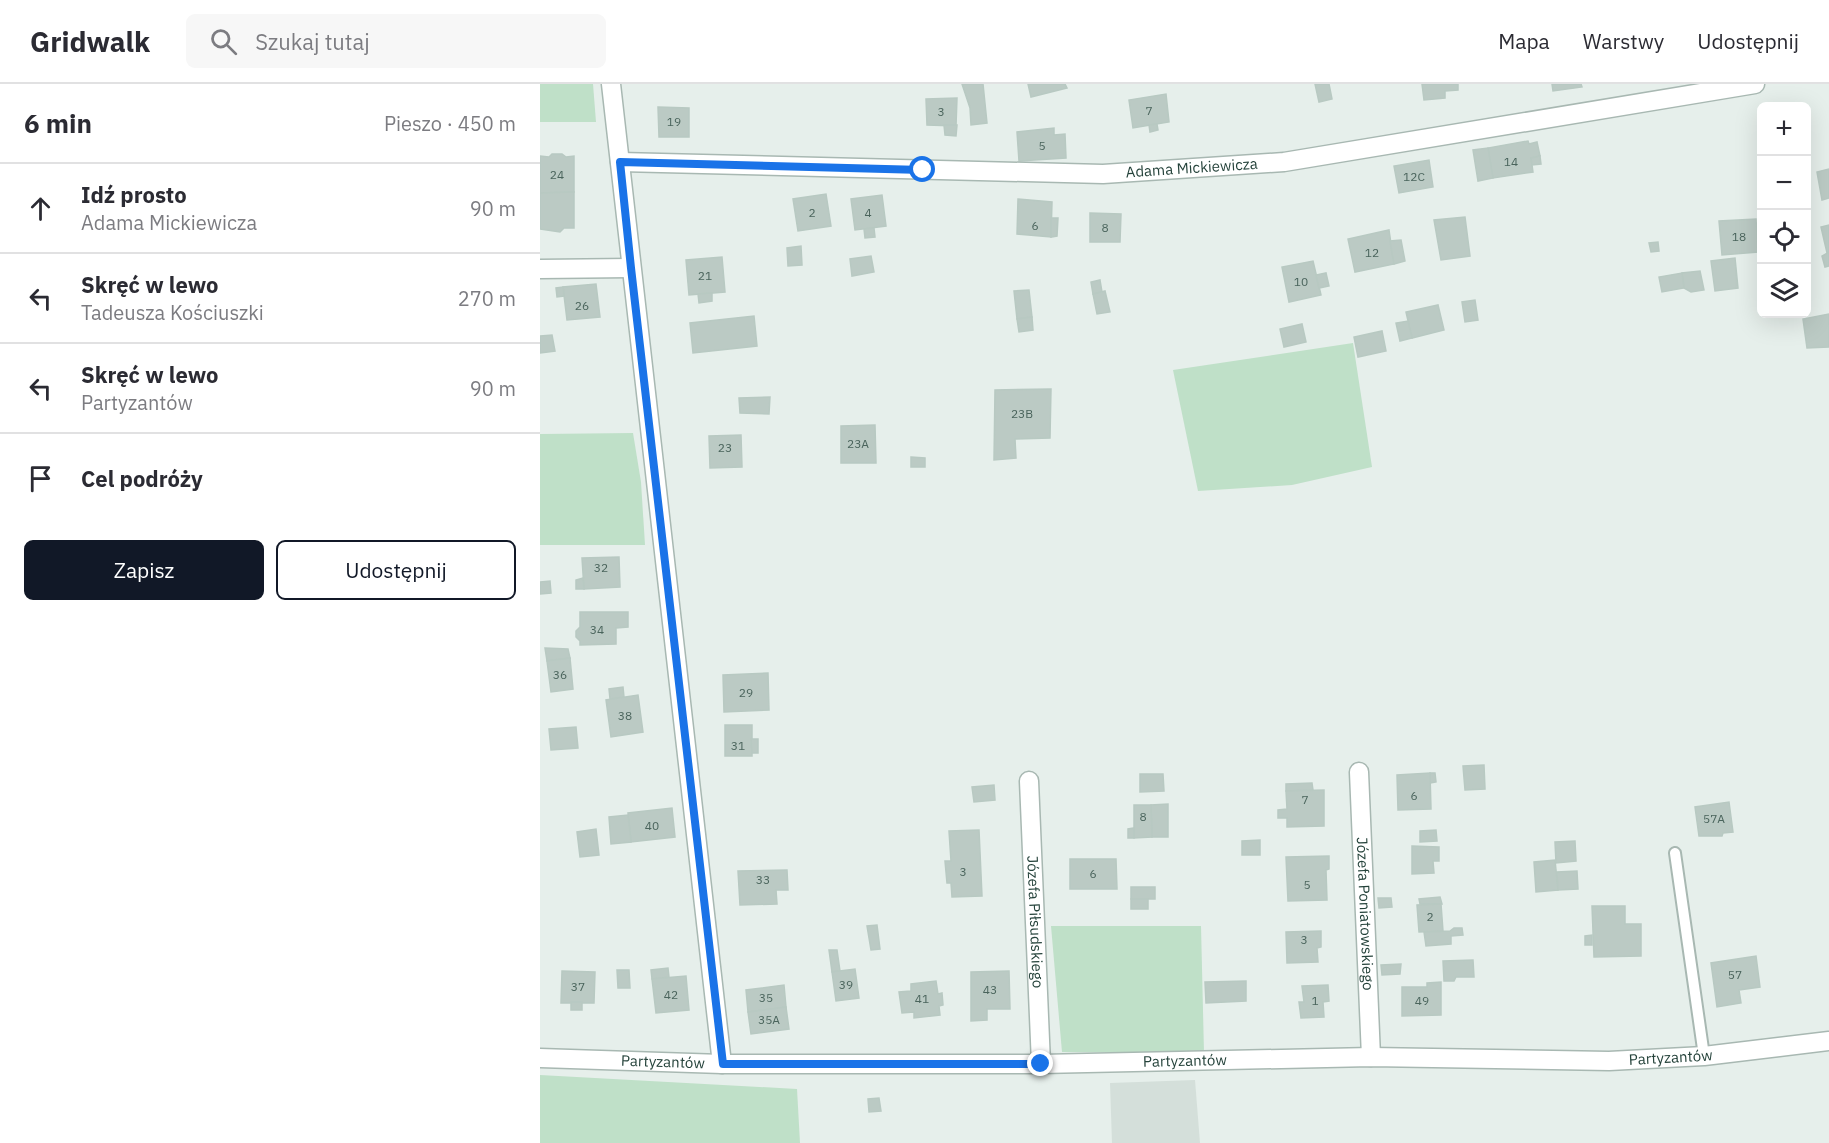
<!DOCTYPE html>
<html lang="pl">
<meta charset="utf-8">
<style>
body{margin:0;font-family:"IBM Plex Sans",sans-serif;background:#f7f7f7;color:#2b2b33}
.controls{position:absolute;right:18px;top:18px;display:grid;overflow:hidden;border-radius:9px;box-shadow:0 6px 24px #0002}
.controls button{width:54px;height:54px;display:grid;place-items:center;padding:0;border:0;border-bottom:2px solid #e1e1e2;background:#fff;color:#2b2b33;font:30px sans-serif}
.stop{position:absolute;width:18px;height:18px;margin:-14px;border:4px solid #1a73e8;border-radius:50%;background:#fff}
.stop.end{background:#1a73e8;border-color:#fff;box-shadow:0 2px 6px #0008}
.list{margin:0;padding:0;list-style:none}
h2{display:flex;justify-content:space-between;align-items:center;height:78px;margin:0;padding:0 24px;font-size:26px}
h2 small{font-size:20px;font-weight:400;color:#7c7c81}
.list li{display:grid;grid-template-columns:39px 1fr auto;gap:18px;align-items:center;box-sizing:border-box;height:90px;padding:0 24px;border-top:2px solid #e1e1e2}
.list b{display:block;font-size:22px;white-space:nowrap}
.list p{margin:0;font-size:20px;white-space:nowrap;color:#7c7c81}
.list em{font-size:20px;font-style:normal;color:#7c7c81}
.actions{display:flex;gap:12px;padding:18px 24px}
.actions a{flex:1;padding:14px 0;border:2px solid #111827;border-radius:9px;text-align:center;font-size:21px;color:#111827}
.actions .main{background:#111827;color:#fff}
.icon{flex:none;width:33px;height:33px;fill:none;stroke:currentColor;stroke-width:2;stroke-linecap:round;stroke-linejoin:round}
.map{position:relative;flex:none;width:1289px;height:1059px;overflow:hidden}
header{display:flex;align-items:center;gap:36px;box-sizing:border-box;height:84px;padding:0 30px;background:#fff;border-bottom:2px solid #e1e1e2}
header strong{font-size:28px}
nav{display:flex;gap:33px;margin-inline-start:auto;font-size:21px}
.search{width:420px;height:54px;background:#f7f7f7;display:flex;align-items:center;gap:15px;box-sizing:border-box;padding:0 21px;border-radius:9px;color:#7c7c81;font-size:22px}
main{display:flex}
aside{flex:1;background:#fff}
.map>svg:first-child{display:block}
.built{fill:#d4dfda}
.green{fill:#bfe0c8}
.building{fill:#bbcac4;stroke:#b8c9c2;stroke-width:1.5}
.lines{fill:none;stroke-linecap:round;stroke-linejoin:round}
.service-casing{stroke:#a8b8b2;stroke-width:14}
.minor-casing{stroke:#a8b8b2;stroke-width:21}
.service{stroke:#fff;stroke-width:10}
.minor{stroke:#fff;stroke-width:18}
.route{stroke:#1a73e8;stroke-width:8}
.labels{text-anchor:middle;stroke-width:4.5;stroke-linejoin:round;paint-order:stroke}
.number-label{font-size:12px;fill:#4a645c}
.street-label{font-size:15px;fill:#24423a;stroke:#f7fbf9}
</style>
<header>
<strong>Gridwalk</strong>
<div class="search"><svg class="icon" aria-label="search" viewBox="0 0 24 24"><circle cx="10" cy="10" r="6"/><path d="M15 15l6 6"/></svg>Szukaj tutaj</div>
<nav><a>Mapa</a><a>Warstwy</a><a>Udostępnij</a></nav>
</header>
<main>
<aside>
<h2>6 min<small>Pieszo · 450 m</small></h2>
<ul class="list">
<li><svg class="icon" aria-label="ahead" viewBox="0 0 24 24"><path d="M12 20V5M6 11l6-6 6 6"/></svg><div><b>Idź prosto</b><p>Adama Mickiewicza</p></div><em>90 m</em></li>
<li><svg class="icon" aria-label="left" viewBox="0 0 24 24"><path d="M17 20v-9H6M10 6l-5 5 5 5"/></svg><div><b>Skręć w lewo</b><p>Tadeusza Kościuszki</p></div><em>270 m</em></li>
<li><svg class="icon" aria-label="left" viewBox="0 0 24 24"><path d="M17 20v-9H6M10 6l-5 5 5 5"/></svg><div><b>Skręć w lewo</b><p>Partyzantów</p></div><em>90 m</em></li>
<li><svg class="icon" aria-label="arrive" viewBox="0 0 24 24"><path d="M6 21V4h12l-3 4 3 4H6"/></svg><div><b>Cel podróży</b></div></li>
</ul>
<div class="actions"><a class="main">Zapisz</a><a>Udostępnij</a></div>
</aside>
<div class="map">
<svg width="1289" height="1059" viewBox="0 0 1289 1059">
<rect width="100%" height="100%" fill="#e6efeb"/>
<!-- built -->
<path class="built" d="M655 996 660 1059H572L570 999Z"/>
<!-- green -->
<g class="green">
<path d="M0 0H53L56 38H0Z"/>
<path d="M813 259 832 383 752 401 658 407 633 286Z"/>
<path d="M93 349 101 398 105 461H0V350Z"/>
<path d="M511 842H661L664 969 522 968Z"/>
<path d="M0 991 257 1005 260 1059H0Z"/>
</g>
<!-- building -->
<g class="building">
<path d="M422 0H443L447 39 431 41 430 24Z"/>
<path d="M488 0H525L527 4 491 13Z"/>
<path d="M775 0H789L792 15 779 18Z"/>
<path d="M882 0H918V6L905 7V14L884 16Z"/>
<path d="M1012 0H1041L1042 3 1013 7Z"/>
<path d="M626 10 629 38 593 44 589 16Z"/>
<path d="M417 14 416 42 387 41 386 15Z"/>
<path d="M118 23 149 24V53H119Z"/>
<path d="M617 40 618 46 610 48 609 41Z"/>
<path d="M404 41H417L416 52 405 51Z"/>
<path d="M514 44V51L525 50 526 74 479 77 477 48Z"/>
<path d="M988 57 989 60 997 58 1000 72 991 74 993 88 953 94 948 64Z"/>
<path d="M948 64 953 94 938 97 933 66Z"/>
<path d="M12 70H22L26 73 34 72V108L0 109V72L9 73Z"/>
<path d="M1000 72 1001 80 992 81 991 74Z"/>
<path d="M889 76 893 103 859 109 854 82Z"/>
<path d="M1289 85V114L1282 116 1277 88Z"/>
<path d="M34 108V144H24L20 148 0 145V109Z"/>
<path d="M286 110 291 142 258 147 253 115Z"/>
<path d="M342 111 346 142 315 146 311 115Z"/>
<path d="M478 115 512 118 511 153 477 150Z"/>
<path d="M550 129 581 130 580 158H550Z"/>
<path d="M925 133 930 172 901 176 894 136Z"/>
<path d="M511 134H518L517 152 511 153Z"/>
<path d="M1216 135 1218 168 1182 171 1179 137Z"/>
<path d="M1289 141V168L1287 169 1281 143Z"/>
<path d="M334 144 335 153 325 154 324 145Z"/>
<path d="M849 146 854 180 815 188 808 155Z"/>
<path d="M861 156 865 177 854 180 850 157Z"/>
<path d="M1118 158 1119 167 1111 168 1109 159Z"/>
<path d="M261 162 262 181 248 182 247 164Z"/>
<path d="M1289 168V182L1285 183 1282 172Z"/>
<path d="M331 172 334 188 312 192 310 175Z"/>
<path d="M182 173 185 208 149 211 146 176Z"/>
<path d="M1195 174 1198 204 1175 207 1171 177Z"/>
<path d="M773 177 781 211 749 218 742 183Z"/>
<path d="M1160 187 1164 206 1151 208 1144 204 1142 189Z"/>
<path d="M786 189 789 202 779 204 776 191Z"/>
<path d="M1142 189 1144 204 1122 208 1119 193Z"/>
<path d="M560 196 562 208 553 210 551 198Z"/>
<path d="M56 200 60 233 27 236 23 203Z"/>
<path d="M23 203 24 212 17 213 16 204Z"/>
<path d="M489 206 492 233 477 235 474 207Z"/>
<path d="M565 207 570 228 557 230 553 210Z"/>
<path d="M172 209V217L159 219 158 210Z"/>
<path d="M935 216 938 236 925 238 922 218Z"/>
<path d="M898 221 904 246 872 254 866 228Z"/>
<path d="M1289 230V263L1267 264 1263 235Z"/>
<path d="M214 232 217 262 153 269 150 239Z"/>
<path d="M492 233 493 246 479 248 477 235Z"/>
<path d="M868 237 872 254 860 257 856 239Z"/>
<path d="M762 240 766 258 744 263 740 245Z"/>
<path d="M842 247 846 267 818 273 814 253Z"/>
<path d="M12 251 15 267 0 269V252Z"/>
<path d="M511 305 510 354 475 355 476 374 454 376 455 306Z"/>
<path d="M230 313 229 330 200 329 199 314Z"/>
<path d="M335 341 336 379H301V342Z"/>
<path d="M201 351 202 383 170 384 169 352Z"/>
<path d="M371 373 385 374V383H371Z"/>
<path d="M79 473 80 503 44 505 42 474Z"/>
<path d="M43 494 44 505H36V496Z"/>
<path d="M10 497 11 509 0 510V498Z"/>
<path d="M40 528H88V543L76 544V560L40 561V557L36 553V547L40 543Z"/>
<path d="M5 564 28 565 30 574 7 577Z"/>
<path d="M30 574 33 605 11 608 7 577Z"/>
<path d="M228 589 229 626 184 628 183 591Z"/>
<path d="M83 603 84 613 70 615 69 605Z"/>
<path d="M98 611 103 648 71 653 66 616Z"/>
<rect x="185" y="641" width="27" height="31"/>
<path d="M36 643 38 664 11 666 9 645Z"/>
<path d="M211 655H218V669H212Z"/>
<path d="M944 681 945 705 925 706 923 682Z"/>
<path d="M890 689H895L896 698 890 699Z"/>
<path d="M890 689 891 725 858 726 857 691Z"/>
<path d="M600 690H623L624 707 600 708Z"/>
<path d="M772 699 773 706 746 707V700Z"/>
<path d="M454 701 455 716 434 718 432 703Z"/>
<path d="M784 706V742L747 743V734H738V726L747 725 746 707Z"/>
<path d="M1189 718 1193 748 1183 749 1182 752H1159L1155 723Z"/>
<path d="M628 720V753H612L611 721Z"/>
<path d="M594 721H611L612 753 594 754Z"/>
<path d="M132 724 135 753 91 758 88 729Z"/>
<path d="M88 731 91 758 71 760 69 733Z"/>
<path d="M594 744V754H588V745Z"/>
<path d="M56 745 59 771 40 773 37 748Z"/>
<path d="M439 746 442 812 412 813 411 799H407L405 777H411L409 747Z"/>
<path d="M896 746 897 757 880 758V747Z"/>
<path d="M720 756V771H702V757Z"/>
<path d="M1035 757 1036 777 1016 779 1015 758Z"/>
<path d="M872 762 899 763V777H893L894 789 872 790Z"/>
<path d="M789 772V785L786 786 787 816 748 817 746 773Z"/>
<path d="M530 775H576L577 805H530Z"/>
<path d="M1015 776 1018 806 996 808 994 778Z"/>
<path d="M247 786 248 806H236L237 820 200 821 198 787Z"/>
<path d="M1037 787 1038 805 1018 806 1017 788Z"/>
<rect x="591" y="803" width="24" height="12"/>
<path d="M900 813 902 820H880L879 815Z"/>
<path d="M838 814H851L852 823 839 824Z"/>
<rect x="591" y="815" width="17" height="10"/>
<path d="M901 820 903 847 879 848 877 821Z"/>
<path d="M1052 822H1085V840H1101V872L1054 873Z"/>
<path d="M337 841 340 865 331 866 327 842Z"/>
<path d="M914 844H922L923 851 911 852V860L886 862 884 848 910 847Z"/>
<path d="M781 847V863L777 864 778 878 747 879 746 848Z"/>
<path d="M1052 851V861H1045V852Z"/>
<path d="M289 866H297L300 887 292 888Z"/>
<path d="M1216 872 1220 903 1199 906 1201 919 1177 923 1171 879Z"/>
<path d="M933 876 934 893H916L914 897H904L903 877Z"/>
<path d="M861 880 860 890 842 891 841 881Z"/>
<path d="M128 884 129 893 112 895 111 886Z"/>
<path d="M315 885 319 914 296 917 292 888Z"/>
<path d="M77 886H89L90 904H78Z"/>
<path d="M22 887 55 888 54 919H21Z"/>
<path d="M469 887 470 925H447V936L431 937V888Z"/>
<path d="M146 892 149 926 116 929 112 895Z"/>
<path d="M396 897 398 910 402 909 403 921 399 922 400 931 374 934V928L362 929 359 908 371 907V900Z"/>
<path d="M706 897V917L666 919 665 898Z"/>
<path d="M901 898V931L862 932V903H887V899Z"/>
<path d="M244 901 246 923 208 928 206 906Z"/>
<path d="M788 901 789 917 783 918 784 933 761 934 759 918H764L762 902Z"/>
<rect x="31" y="918" width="11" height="8"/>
<path d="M246 923 249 945 211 950 208 928Z"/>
<path d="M339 1014 341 1027 329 1028 328 1015Z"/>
</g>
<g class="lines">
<defs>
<path id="service" d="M1135 769 1164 972"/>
<g id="minor">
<path d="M71 0 182 980"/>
<path id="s1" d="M80 78 563 90 744 78 1215 0"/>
<path d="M0 185 91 184"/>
<path id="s2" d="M819 688 831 973"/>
<path id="s3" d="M489 697 501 980"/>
<path id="s4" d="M0 974 182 980H501L831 973 1069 977 1164 972 1289 957"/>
</g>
</defs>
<!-- service casing -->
<use href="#service" class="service-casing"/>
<!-- minor casing -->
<use href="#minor" class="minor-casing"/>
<!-- service -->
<use href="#service" class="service"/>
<!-- minor -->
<use href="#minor" class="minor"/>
</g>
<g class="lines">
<!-- route -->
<path class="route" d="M383 86 80 78 91 184 183 980H501"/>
</g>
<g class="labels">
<!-- number labels -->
<g class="number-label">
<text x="609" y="31">7</text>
<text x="401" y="32">3</text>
<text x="134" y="42">19</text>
<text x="502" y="66">5</text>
<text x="971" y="82">14</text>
<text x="17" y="95">24</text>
<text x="874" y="97">12C</text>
<text x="272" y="133">2</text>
<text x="328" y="133">4</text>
<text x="495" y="146">6</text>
<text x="565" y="148">8</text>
<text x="1199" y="157">18</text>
<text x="832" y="173">12</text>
<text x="165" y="196">21</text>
<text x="761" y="202">10</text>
<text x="42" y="226">26</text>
<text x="482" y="334">23B</text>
<text x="318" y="364">23A</text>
<text x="185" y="368">23</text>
<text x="61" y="488">32</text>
<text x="57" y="550">34</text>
<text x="20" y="595">36</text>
<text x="206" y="613">29</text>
<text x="85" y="636">38</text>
<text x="198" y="666">31</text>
<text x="874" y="716">6</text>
<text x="765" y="720">7</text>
<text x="603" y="737">8</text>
<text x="1174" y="739">57A</text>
<text x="112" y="746">40</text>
<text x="423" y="792">3</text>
<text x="553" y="794">6</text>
<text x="223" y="800">33</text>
<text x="767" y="805">5</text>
<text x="890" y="837">2</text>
<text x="764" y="860">3</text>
<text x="1195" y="895">57</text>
<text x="306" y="905">39</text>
<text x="38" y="907">37</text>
<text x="450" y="910">43</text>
<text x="131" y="915">42</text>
<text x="226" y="918">35</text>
<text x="382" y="919">41</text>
<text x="775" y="921">1</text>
<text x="882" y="921">49</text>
<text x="229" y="940">35A</text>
</g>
<!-- street labels -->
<g class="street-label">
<text dy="5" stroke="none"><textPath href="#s1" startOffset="572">Adama Mickiewicza</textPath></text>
<text dy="5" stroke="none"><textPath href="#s2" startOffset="142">Józefa Poniatowskiego</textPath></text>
<text dy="5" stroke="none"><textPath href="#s3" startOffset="141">Józefa Piłsudskiego</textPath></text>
<text dy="5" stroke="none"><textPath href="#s4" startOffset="1131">Partyzantów</textPath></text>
<text dy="5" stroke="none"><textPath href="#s4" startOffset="645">Partyzantów</textPath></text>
<text dy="5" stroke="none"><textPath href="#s4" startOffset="123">Partyzantów</textPath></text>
</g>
</g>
</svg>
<div class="controls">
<button>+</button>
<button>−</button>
<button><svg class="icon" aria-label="locate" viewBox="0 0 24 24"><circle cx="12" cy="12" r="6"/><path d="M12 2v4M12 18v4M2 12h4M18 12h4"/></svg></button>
<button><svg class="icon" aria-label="layers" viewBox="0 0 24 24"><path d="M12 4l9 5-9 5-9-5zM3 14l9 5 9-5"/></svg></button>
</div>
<div class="stop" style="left:383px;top:86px"></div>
<div class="stop end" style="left:501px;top:980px"></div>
</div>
</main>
